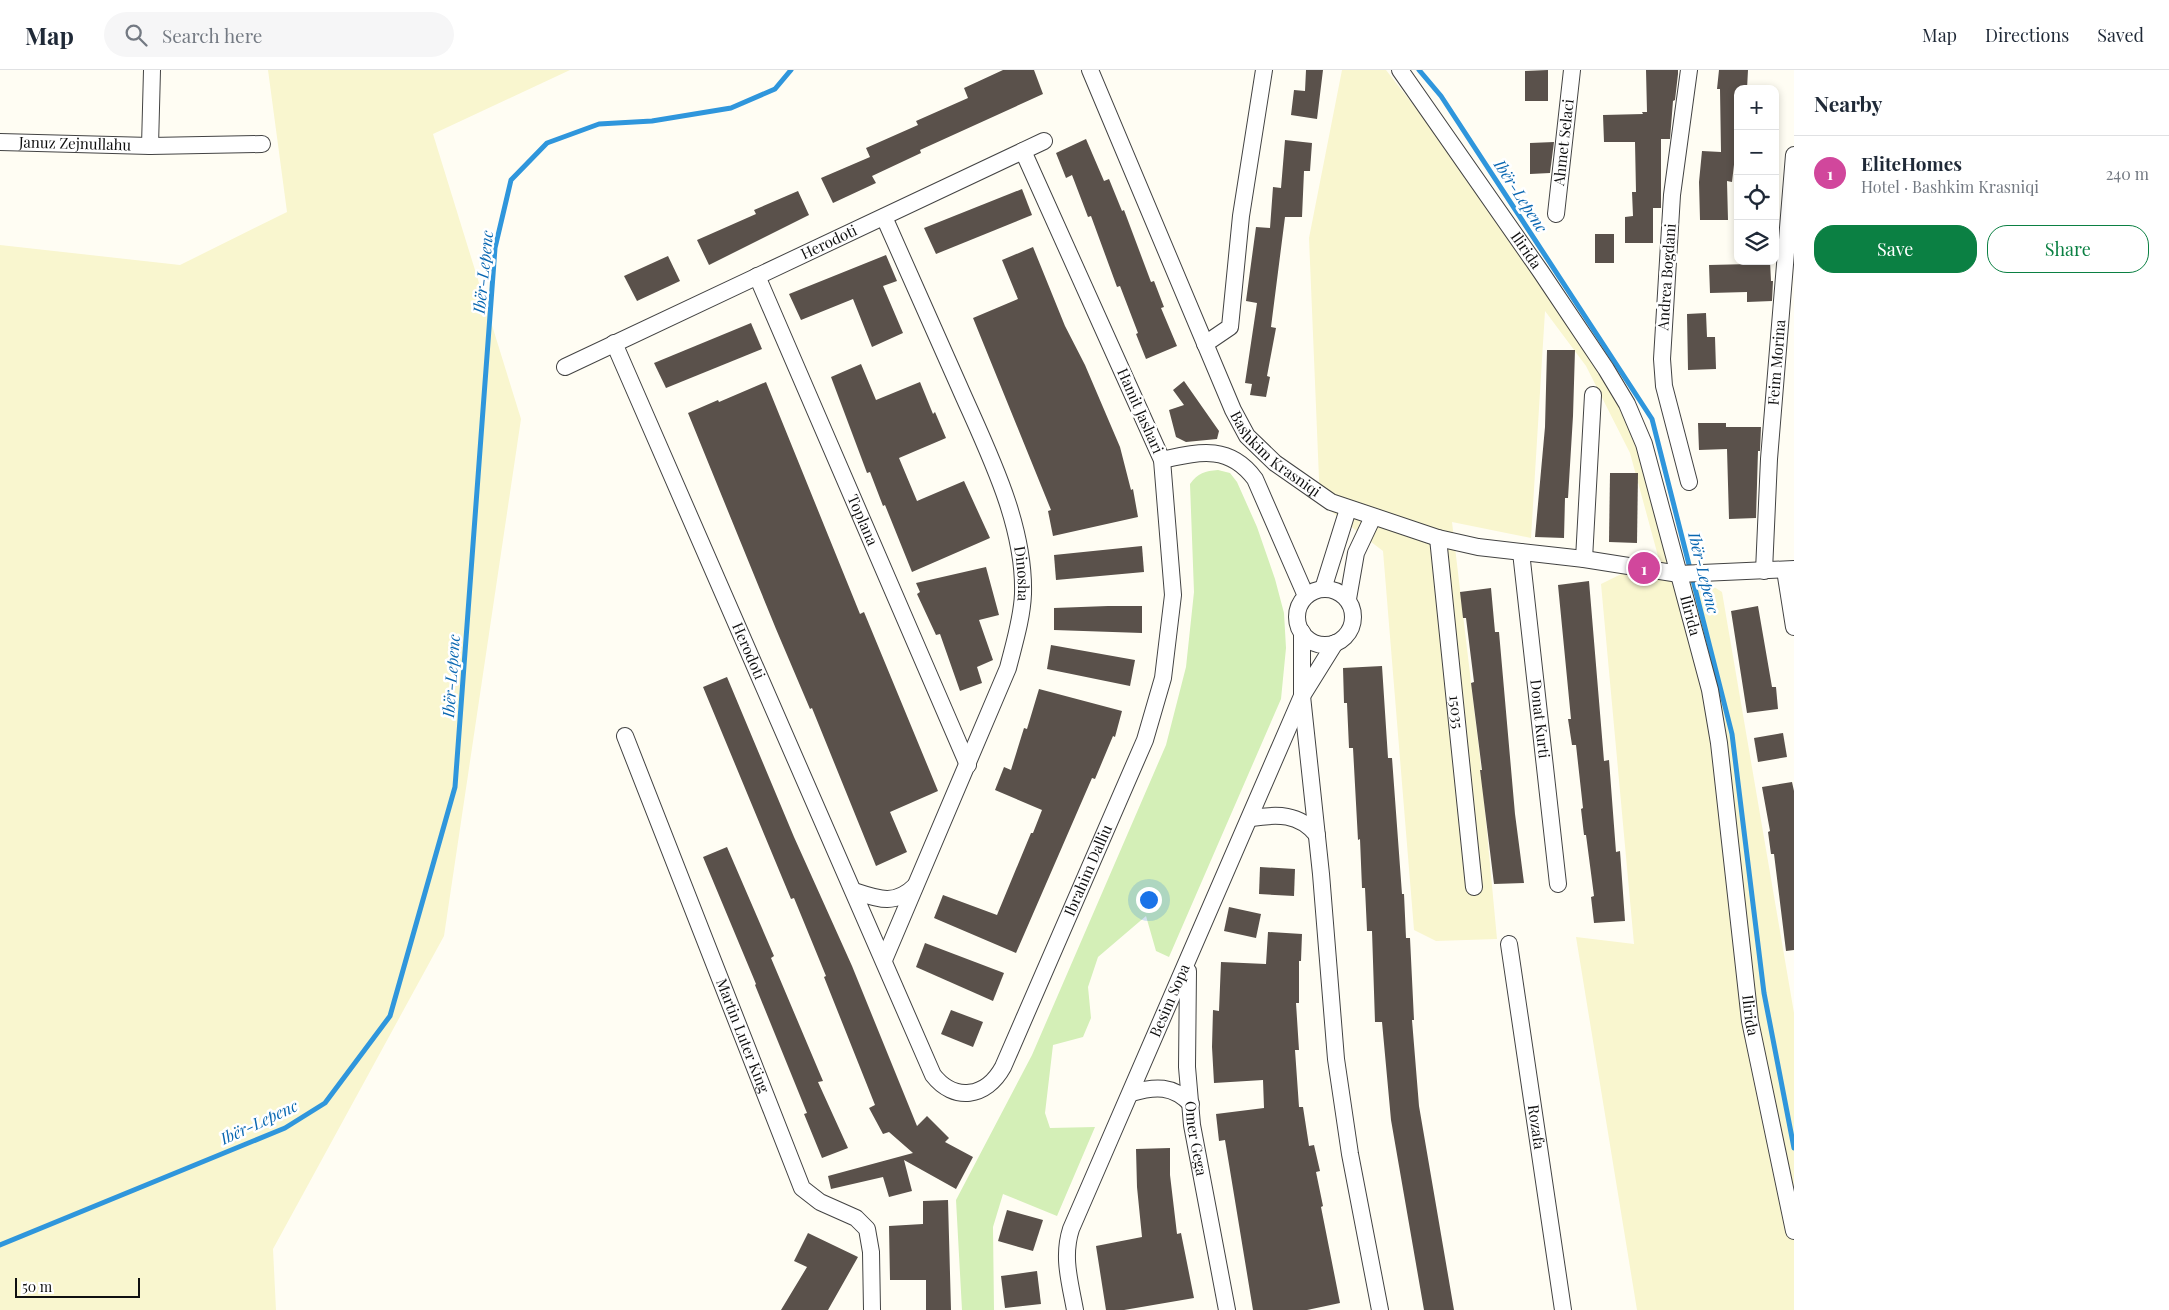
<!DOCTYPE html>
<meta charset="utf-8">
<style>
body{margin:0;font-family:"Playfair Display",serif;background:#f6f6f7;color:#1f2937}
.controls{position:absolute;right:15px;top:15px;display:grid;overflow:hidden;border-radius:10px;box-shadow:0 2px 8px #0003}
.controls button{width:45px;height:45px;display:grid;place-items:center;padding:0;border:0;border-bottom:1px solid #e0e1e3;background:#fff;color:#1f2937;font:25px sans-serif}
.scale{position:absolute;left:15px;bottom:12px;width:125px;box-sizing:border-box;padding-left:5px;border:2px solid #101010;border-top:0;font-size:14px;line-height:18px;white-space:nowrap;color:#101010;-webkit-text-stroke:4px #fff;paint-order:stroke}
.you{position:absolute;left:1148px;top:829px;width:18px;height:18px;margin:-12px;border:4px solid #fff;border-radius:50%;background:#1a73e8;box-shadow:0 0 0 8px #1a73e833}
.badge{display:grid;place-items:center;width:32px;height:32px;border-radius:50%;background:#0b8043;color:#fff;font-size:16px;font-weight:700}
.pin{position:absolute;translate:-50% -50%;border:2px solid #fff;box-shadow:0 1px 5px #0006}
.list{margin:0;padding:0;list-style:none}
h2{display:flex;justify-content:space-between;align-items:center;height:65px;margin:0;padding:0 20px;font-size:21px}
h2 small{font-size:16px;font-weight:400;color:#747a83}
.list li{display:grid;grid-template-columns:32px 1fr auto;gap:15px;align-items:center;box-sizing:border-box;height:75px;padding:0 20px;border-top:1px solid #e0e1e3}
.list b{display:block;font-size:19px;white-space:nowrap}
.list p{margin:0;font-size:16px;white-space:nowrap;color:#747a83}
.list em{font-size:16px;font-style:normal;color:#747a83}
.actions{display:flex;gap:10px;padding:15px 20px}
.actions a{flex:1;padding:11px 0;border:1px solid #0b8043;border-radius:20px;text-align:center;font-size:18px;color:#0b8043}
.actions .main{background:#0b8043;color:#fff}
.icon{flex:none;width:28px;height:28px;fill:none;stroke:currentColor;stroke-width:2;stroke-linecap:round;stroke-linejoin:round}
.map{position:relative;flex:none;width:1794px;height:1240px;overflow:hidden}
header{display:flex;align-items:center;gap:30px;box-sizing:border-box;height:70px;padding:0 25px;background:#fff;border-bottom:1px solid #e0e1e3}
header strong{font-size:24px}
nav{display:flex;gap:28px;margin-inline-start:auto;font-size:18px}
.search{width:350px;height:45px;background:#f6f6f7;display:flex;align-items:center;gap:12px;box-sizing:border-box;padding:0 18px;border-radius:28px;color:#747a83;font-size:19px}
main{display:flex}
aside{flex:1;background:#fff}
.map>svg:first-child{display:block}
.farmland{fill:#f9f6cf}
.green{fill:#d4efb7}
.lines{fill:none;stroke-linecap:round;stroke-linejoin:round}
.stream{stroke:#2f96dc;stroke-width:5}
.building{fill:#5a514b}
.minor-casing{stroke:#434343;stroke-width:18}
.minor{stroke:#fff;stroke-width:16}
.labels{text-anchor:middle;stroke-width:5;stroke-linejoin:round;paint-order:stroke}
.street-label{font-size:15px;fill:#101010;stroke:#fff}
.water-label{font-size:16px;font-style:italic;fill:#0967b1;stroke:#fff}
</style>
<header>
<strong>Map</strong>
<div class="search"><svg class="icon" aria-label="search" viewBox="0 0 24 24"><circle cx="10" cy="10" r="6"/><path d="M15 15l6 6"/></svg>Search here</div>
<nav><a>Map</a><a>Directions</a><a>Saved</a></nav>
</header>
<main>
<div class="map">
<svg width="1794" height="1240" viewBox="0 0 1794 1240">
<rect width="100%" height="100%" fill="#fffdf3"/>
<!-- farmland -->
<g class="farmland">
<path d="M268 0H570L433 64 521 349 444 866 273 1179 276 1240H0V175L180 195 287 142Z"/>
<path d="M1342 0H1386L1486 128 1622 332 1672 490 1722 522 1794 943V1240H1637L1576 867 1634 874 1601 514 1658 486 1630 383 1586 296 1545 241 1531 468 1452 452 1480 688 1497 869 1436 871 1414 860 1383 481 1320 433 1309 168Z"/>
</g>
<!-- green -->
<path class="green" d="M1218 400 1230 403 1237 412 1257 457 1275 509 1284 543 1286 578 1281 629 1169 887 1156 881 1146 846 1098 887 1088 917 1091 948 1083 967 1053 975 1045 1043 1050 1058 1095 1057 1057 1146 1003 1124 993 1157 994 1240H962L956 1130 1032 985 1166 675 1186 597 1194 522 1190 414C1198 403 1205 401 1218 400Z"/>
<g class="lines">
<!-- stream -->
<g class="stream">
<path d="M1419 0 1441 26 1652 349 1732 664 1764 923 1794 1078"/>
<path d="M0 1175 285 1058 325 1033 390 946 455 717 495 178 511 110 547 73 599 54 652 51 731 38 775 19 791 0"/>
</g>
</g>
<!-- building -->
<g class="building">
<path d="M1003 0H1034L1043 24 920 80 921 83 872 106 876 113 833 133 821 108 870 87 866 78 918 55 916 51 968 28 964 18Z"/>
<path d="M1306 0H1323L1317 49 1291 45 1294 20 1305 21Z"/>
<path d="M1548 0V31H1525V1Z"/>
<path d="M1646 0H1678V4L1675 30 1673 31 1670 69H1661V138H1653V173H1625V147L1633 146 1632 122H1636L1635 72H1604L1603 45 1643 44 1642 42H1647Z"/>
<path d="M1719 0H1748L1747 19H1738V60L1732 112 1727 111 1728 150H1700L1699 112 1702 81 1721 82 1720 19H1717Z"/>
<path d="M1086 69 1104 111 1109 109 1122 141 1124 140 1151 212 1154 211 1164 237 1161 238 1177 276 1146 289 1136 264 1138 263 1120 216 1117 217 1091 146 1088 147 1072 105 1066 108 1056 83Z"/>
<path d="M1285 70 1312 73 1310 101H1304L1302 147H1285L1271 257 1276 258 1267 306 1270 307 1266 327 1250 325 1252 314 1245 313 1257 233 1246 231 1256 157 1270 158 1273 117 1281 118Z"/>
<path d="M1554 72 1550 103 1530 104V73Z"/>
<path d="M1022 119 1032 145 936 184 924 158Z"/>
<path d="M798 121 809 145 709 195 697 170 756 144 754 140Z"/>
<rect x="1595" y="164" width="19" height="29"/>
<path d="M1033 177 1065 256 1085 295 1120 377 1131 420 1133 419 1138 447 1053 466 1048 441 1051 440 973 248 1018 229 1002 190Z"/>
<path d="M886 185 897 211 883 216 903 263 872 277 853 229 801 250 789 224Z"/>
<path d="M668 186 680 211 637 231 624 206Z"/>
<path d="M1751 191H1770L1771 211H1773L1772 231 1747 232V222L1710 223 1709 195 1751 194Z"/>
<path d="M1706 243 1707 267H1715L1716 299 1688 300 1687 244Z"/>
<path d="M751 253 762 279 666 318 654 293Z"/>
<path d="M1547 280H1575L1573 346 1568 428H1565L1564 468 1535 467 1545 357Z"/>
<path d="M861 294 876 330 920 312 933 344 935 342 946 368 899 388 917 431 964 411 990 468 912 502 885 435 883 436 870 402 867 403 831 307Z"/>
<path d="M1184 311 1219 361 1217 369 1186 372 1176 367 1169 340 1184 335 1173 320Z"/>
<path d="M766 312 860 544 864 542 938 721 890 742 907 782 876 796 812 638 810 639 776 559 688 343 718 330 719 332Z"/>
<path d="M1698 353H1726V357H1761L1760 381H1758L1756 448 1729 449 1727 379 1699 380Z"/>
<path d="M1610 403H1638L1637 473 1609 472Z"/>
<path d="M1142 476 1144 502 1056 510 1054 485Z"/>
<path d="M986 497 999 545 979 550 993 590 977 597 982 613 960 621 940 564 936 565 917 524 920 522 916 513Z"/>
<path d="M1589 511 1604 691 1609 690 1616 782 1620 781 1625 851 1594 853 1591 827 1594 826 1586 765H1584L1581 739 1583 738 1576 675H1572L1568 649H1571L1558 515Z"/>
<path d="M1491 518 1495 562H1499L1515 744 1524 813 1494 814 1480 700H1482L1471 613 1474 612 1466 548H1463L1460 522Z"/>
<path d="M1108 536H1142V563L1054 560V538Z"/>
<path d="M1758 536 1772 617H1776L1778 639 1747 643 1731 541Z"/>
<path d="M1051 575 1135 590 1130 616 1047 599Z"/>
<path d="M1382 596 1388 688H1392L1402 824H1404L1406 868H1410L1414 950H1412L1419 1036 1454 1240H1424L1391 1050 1382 952H1375L1372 861H1367L1365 818H1362L1360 769 1358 770 1353 678H1349L1347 633H1344L1343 598Z"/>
<path d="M727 607 794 767 852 896 917 1056 927 1046 949 1068 945 1072 973 1087 956 1119 904 1090 912 1121 889 1127 883 1107 831 1119 828 1106 913 1083 889 1062 883 1064 869 1038 875 1035 824 907 826 906 794 828 791 829 703 617Z"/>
<path d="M1039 619 1122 641 1115 667 1113 666 1095 709 1092 708 1016 883 934 848 943 825 997 845 1031 763H1033L1042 740 995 720 1004 697 1011 700 1024 658 1027 659Z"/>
<path d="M1783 663 1787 687 1758 692 1754 668Z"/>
<path d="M1792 712 1794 721V880L1786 881 1774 784H1771L1768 762 1770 761 1762 717Z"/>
<path d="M727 777 774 886 771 888 823 1011 818 1012 848 1078 822 1088 804 1044 807 1043 755 915 756 914 703 787Z"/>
<path d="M1260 797 1295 799 1294 826 1259 824Z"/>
<path d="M1229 837 1261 844 1256 868 1224 861Z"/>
<path d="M1268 862 1302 864 1301 891H1299V933H1296L1299 980H1295L1299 1037H1303L1309 1076 1314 1075 1320 1101 1316 1102 1323 1136 1321 1137 1340 1233 1307 1240H1253L1225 1070 1219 1071 1216 1044 1264 1038 1263 1010 1214 1013 1212 977 1213 940 1219 941 1221 892 1266 894Z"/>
<path d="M925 873 1004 903 993 931 916 897Z"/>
<path d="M951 940 983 952 973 977 941 964Z"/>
<path d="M1170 1078V1105L1177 1164 1181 1163 1194 1228 1124 1240H1106L1096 1176 1142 1167 1137 1117 1136 1079Z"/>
<path d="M948 1130 951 1240H926V1210H890L889 1156 923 1154V1131Z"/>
<path d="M1007 1140 1043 1150 1033 1181 998 1171Z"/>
<path d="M808 1163 858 1187 828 1240H781L807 1197 794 1191Z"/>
<path d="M1037 1201 1041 1234 1005 1238 1001 1206Z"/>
</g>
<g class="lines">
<defs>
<g id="minor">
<path id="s1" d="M1090 0 1233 340 1247 366 1275 393 1331 432 1438 468 1478 477 1584 489 1679 504 1794 499"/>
<path id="s2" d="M1400 0 1541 202 1606 299 1627 334 1644 374 1710 620 1719 673 1750 951 1794 1161"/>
<path d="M1689 0 1672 125 1662 289 1664 316 1689 412"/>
<path id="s3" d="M0 72 150 76 262 74"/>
<path d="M150 76 152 0"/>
<path id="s4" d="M1556 144 1572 0"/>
<path id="s5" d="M884 147C909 203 934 260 959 316 987 380 1025 453 1023 524 1022 549 1014 574 1008 598L884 890"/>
<path id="s6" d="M757 206 968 695"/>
<path id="s7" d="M614 273 933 1005C954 1032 986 1028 1003 997L1145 670 1163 608 1173 525 1162 390 1023 81"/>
<path d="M1205 274 1230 257 1241 146 1264 0"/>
<path id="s8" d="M565 297 1044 71"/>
<path d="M1162 390C1199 382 1229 374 1255 409L1306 526"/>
<path id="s9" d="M1438 468 1474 817"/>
<path id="s10" d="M1521 482 1558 814"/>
<path d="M1584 489 1593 325"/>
<path d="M1785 500 1794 557"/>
<path id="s11" d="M1764 501 1769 389 1794 85"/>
<circle cx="1325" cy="547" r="28"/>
<path d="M1323 519 1348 439"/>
<path d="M1348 529 1356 483 1373 447"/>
<path d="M1302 562V626L1321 804 1336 989 1350 1084 1380 1240"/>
<path id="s12" d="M625 666 802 1118 820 1132 856 1148 867 1159 871 1182 872 1240"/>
<path d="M1251 748C1277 744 1299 743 1317 765"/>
<path d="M854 821C878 829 895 836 915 816"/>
<path id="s13" d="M1509 874 1563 1240"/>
<path id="s14" d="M1188 901 1187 997 1192 1055 1227 1240"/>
<path d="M1131 1023C1155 1016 1173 1015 1191 1034"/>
<path id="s15" d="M1075 1240C1070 1212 1062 1187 1071 1159L1302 626 1335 573"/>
</g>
</defs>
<!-- minor casing -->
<use href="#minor" class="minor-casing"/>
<!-- minor -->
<use href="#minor" class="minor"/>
</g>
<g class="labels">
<!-- street labels -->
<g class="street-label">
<text dy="5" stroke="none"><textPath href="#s4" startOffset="72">Ahmet Selaci</textPath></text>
<text dy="5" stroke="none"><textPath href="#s3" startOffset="75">Januz Zejnullahu</textPath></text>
<text dy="5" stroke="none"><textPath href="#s8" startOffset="292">Herodoti</textPath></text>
<text dy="5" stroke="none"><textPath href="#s2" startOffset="220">Ilirida</textPath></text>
<text transform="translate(1667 207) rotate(-86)" y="5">Andrea Bogdani</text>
<text dy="5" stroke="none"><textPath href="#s11" startOffset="209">Feim Morina</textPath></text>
<text transform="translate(1140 341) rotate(66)" y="5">Hamit Jashari</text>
<text dy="5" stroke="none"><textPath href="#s1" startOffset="431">Bashkim Krasniqi</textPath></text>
<text dy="5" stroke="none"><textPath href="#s6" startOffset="266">Toplana</textPath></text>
<text dy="5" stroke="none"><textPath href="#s5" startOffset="384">Dinosha</textPath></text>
<text dy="5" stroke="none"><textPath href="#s2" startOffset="625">Ilirida</textPath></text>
<text dy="5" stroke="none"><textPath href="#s7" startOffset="336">Herodoti</textPath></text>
<text dy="5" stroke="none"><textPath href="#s9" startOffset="175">15035</textPath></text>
<text dy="5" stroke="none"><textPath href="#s10" startOffset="168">Donat Kurti</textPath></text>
<text dy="5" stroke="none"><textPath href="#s7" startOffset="1099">Ibrahim Dalliu</textPath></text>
<text dy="5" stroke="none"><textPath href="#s15" startOffset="331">Besim Sopa</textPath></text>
<text dy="5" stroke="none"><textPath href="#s2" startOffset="1030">Ilirida</textPath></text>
<text dy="5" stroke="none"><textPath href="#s12" startOffset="322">Martin Luter King</textPath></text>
<text dy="5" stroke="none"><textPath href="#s13" startOffset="185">Rozafa</textPath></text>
<text dy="5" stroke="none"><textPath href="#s14" startOffset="168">Omer Gega</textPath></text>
</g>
<!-- water labels -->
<g class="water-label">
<text transform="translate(1521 126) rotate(57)" y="6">Ibër-Lepenc</text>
<text transform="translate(483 202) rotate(-84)" y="6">Ibër-Lepenc</text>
<text transform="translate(1704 503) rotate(76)" y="6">Ibër-Lepenc</text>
<text transform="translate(451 606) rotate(-86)" y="6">Ibër-Lepenc</text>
<text transform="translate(259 1052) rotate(-25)" y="6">Ibër-Lepenc</text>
</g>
</g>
</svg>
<div class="controls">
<button>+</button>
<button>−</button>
<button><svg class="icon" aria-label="locate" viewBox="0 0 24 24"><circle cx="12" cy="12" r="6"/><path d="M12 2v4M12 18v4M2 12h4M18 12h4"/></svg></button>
<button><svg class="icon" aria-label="layers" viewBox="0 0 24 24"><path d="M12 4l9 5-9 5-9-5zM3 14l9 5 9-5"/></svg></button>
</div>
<div class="scale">50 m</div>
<div class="you"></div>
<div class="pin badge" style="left:1644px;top:498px;background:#d1479c">1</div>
</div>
<aside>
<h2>Nearby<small></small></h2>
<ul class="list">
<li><span class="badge" style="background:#d1479c">1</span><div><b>EliteHomes</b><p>Hotel · Bashkim Krasniqi</p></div><em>240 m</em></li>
</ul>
<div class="actions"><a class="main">Save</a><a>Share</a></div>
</aside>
</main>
